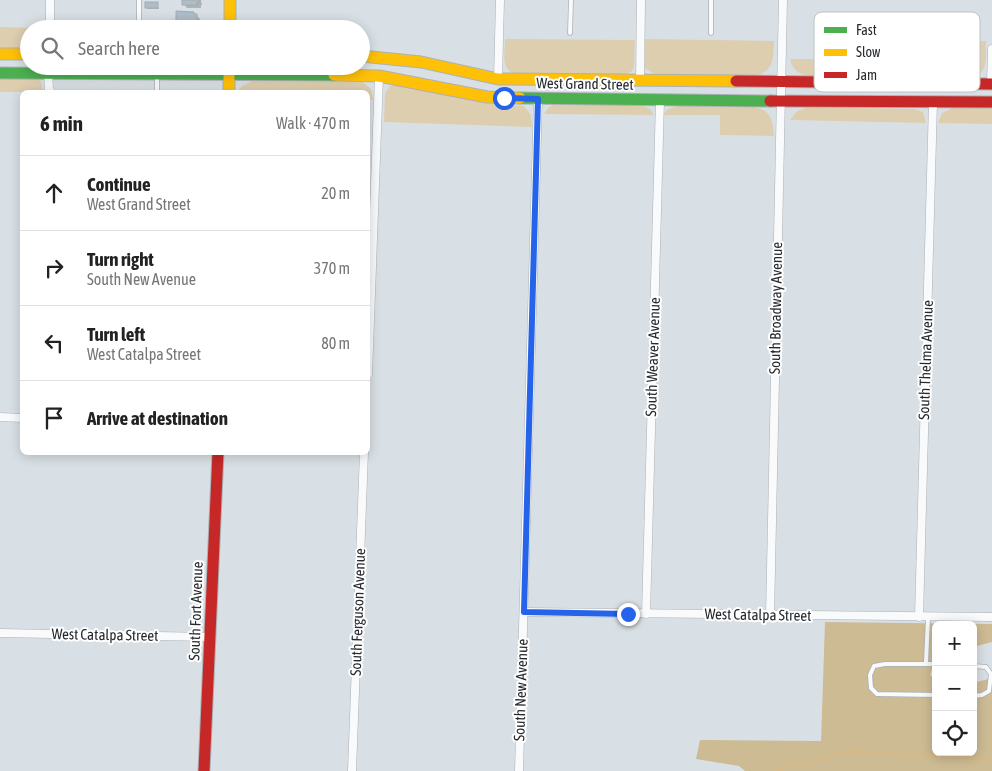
<!DOCTYPE html>
<meta charset="utf-8">
<style>
body{margin:0;font-family:"Asap Condensed",sans-serif;background:#f6f6f6;color:#222}
.controls{position:absolute;right:15px;bottom:15px;display:grid;overflow:hidden;border-radius:8px;box-shadow:0 2px 12px #0003}
.controls button{width:45px;height:45px;display:grid;place-items:center;padding:0;border:0;border-bottom:1px solid #e0e0e0;background:#fff;color:#222;font:25px sans-serif}
.stop{position:absolute;width:15px;height:15px;margin:-11px;border:4px solid #2563eb;border-radius:50%;background:#fff}
.stop.end{background:#2563eb;border-color:#fff;box-shadow:0 1px 5px #0008}
.list{margin:0;padding:0;list-style:none}
h2{display:flex;justify-content:space-between;align-items:center;height:65px;margin:0;padding:0 20px;font-size:21px}
h2 small{font-size:16px;font-weight:400;color:#767676}
.list li{display:grid;grid-template-columns:32px 1fr auto;gap:15px;align-items:center;box-sizing:border-box;height:75px;padding:0 20px;border-top:1px solid #e0e0e0}
.list b{display:block;font-size:19px;white-space:nowrap}
.list p{margin:0;font-size:16px;white-space:nowrap;color:#767676}
.list em{font-size:16px;font-style:normal;color:#767676}
.icon{flex:none;width:28px;height:28px;fill:none;stroke:currentColor;stroke-width:2;stroke-linecap:round;stroke-linejoin:round}
.map{position:relative;flex:none;width:992px;height:771px;overflow:hidden}
.search{position:absolute;background:#fff;box-shadow:0 2px 12px #0003;left:20px;top:20px;width:350px;height:55px;display:flex;align-items:center;gap:12px;box-sizing:border-box;padding:0 18px;border-radius:28px;color:#767676;font-size:19px}
.panel{position:absolute;background:#fff;box-shadow:0 2px 12px #0003;left:20px;top:90px;width:350px;height:365px;border-radius:8px}
.map>svg:first-child{display:block}
.green{fill:#ddceb0}
.forest{fill:#cdbb94}
.shadow{fill:#0003}
.lines{fill:none;stroke-linecap:round;stroke-linejoin:round}
.stream{stroke:#d5ba88;stroke-width:2.5}
.building{fill:#adbeca;stroke:#a5aaae}
.lane-casing{stroke:#acb1b5;stroke-width:5.5}
.street-casing{stroke:#acb1b5;stroke-width:9}
.fast-casing{stroke:#acb1b5;stroke-width:13}
.slow-casing{stroke:#acb1b5;stroke-width:13}
.jam-casing{stroke:#acb1b5;stroke-width:13}
.lane{stroke:#f9fafb;stroke-width:4}
.street{stroke:#f9fafb;stroke-width:8}
.fast{stroke:#4caf50;stroke-width:11}
.slow{stroke:#ffc107;stroke-width:11}
.jam{stroke:#c62828;stroke-width:11}
.route{stroke:#2563eb;stroke-width:6}
.labels{text-anchor:middle;stroke-width:4;stroke-linejoin:round;paint-order:stroke}
.street-label{font-size:15px;fill:#262a2e;stroke:#fff}
.key{fill:#fff;stroke:#bebfc0;stroke-width:1}
.key-label{font-size:14px;fill:#262a2e}
</style>
<div class="map">
<svg width="992" height="771" viewBox="0 0 992 771">
<rect width="100%" height="100%" fill="#d9e0e5"/>
<!-- green -->
<g class="green">
<path d="M0 27 43 28 29 29V48H0Z"/>
<path d="M505 39 635 40 634 67 632 71 625 75 516 74C500 70 505 52 505 39Z"/>
<path d="M644 39 774 41C773 59 775 70 755 76L656 75 645 68Z"/>
<path d="M888 40 986 41C985 57 990 72 972 78L812 77C801 75 792 71 790 59H887Z"/>
<path d="M0 78H37L41 82 43 92H0Z"/>
<path d="M252 81 363 82 371 89 373 100H368V92H237L242 86Z"/>
<path d="M396 85 485 103 524 106 531 115 532 127 384 122 385 93 390 86Z"/>
<path d="M555 104 642 105 650 109 654 115 544 114 549 107Z"/>
<path d="M677 106C695 106 752 102 765 111 773 117 773 126 774 136L720 135V115H663L668 109Z"/>
<path d="M807 107 915 109 923 112 926 123 790 120 796 112Z"/>
<path d="M953 108H992V124L938 123 942 113Z"/>
</g>
<!-- forest -->
<path class="forest" d="M825 622 992 624V642L973 647V625H936V658L930 675 936 681V752H973V683L992 678V771H745L739 766 696 759 700 740 821 741Z"/>
<!-- shadow -->
<g class="shadow">
<path d="M184 0H201L202 5H201V8H187L184 4Z"/>
<path d="M157 3 159 9H148L146 8Z"/>
<path d="M194 13 200 19V29L181 28 177 24Z"/>
</g>
<g class="lines">
<!-- stream -->
<path class="stream" d="M777 771 846 751 992 759"/>
</g>
<!-- building -->
<g class="building">
<path d="M182 0H199V2H197V5H182Z"/>
<rect x="145" y="2" width="13" height="6"/>
<path d="M176 11 194 12V14H197V26L176 25Z"/>
</g>
<g class="lines">
<defs>
<g id="lane">
<path d="M139 20V0"/>
<path d="M570 33 571 0"/>
<path d="M711 33V0"/>
<path d="M157 92V76"/>
<path d="M926 663 928 618"/>
<path d="M936 664H885L874 666 870 675 871 688 877 694 936 695"/>
<path d="M973 666 986 667 991 674 989 691 982 695 973 696"/>
</g>
<g id="street">
<path d="M50 29V0"/>
<path d="M48 73 49 89 51 92"/>
<path d="M498 79 500 0"/>
<path d="M640 81 641 0"/>
<path d="M991 84 992 49"/>
<path d="M368 374 379 76"/>
<path d="M0 417 22 418"/>
<path d="M524 612 992 617"/>
<path d="M646 614 660 100"/>
<path d="M770 616 783 0"/>
<path d="M919 617 933 102"/>
<path d="M0 633 210 637"/>
<path d="M352 771 364 452"/>
<path d="M519 771 538 99"/>
</g>
<g id="fast">
<path d="M0 73 334 75"/>
<path d="M520 98 770 101"/>
</g>
<g id="slow">
<path d="M230 0V29"/>
<path d="M0 54H29"/>
<path d="M361 56 421 62 498 79 736 81"/>
<path d="M229 67V92"/>
<path d="M334 75 379 76 487 97 520 98"/>
</g>
<g id="jam">
<path d="M736 81 992 84"/>
<path d="M770 101 992 102"/>
<path d="M204 771 218 452"/>
</g>
</defs>
<!-- lane casing -->
<use href="#lane" class="lane-casing"/>
<!-- street casing -->
<use href="#street" class="street-casing"/>
<!-- fast casing -->
<use href="#fast" class="fast-casing"/>
<!-- slow casing -->
<use href="#slow" class="slow-casing"/>
<!-- jam casing -->
<use href="#jam" class="jam-casing"/>
<!-- lane -->
<use href="#lane" class="lane"/>
<!-- street -->
<use href="#street" class="street"/>
<!-- fast -->
<use href="#fast" class="fast"/>
<!-- slow -->
<use href="#slow" class="slow"/>
<!-- jam -->
<use href="#jam" class="jam"/>
</g>
<g class="lines">
<!-- route -->
<path class="route" d="M504 98 538 99 524 612 628 614"/>
</g>
<g class="labels">
<!-- street labels -->
<g class="street-label">
<text transform="translate(585 84) rotate(1)" y="5">West Grand Street</text>
<text transform="translate(776 308) rotate(-89)" y="5">South Broadway Avenue</text>
<text transform="translate(653 357) rotate(-88)" y="5">South Weaver Avenue</text>
<text transform="translate(926 360) rotate(-88)" y="5">South Thelma Avenue</text>
<text transform="translate(196 611) rotate(-88)" y="5">South Fort Avenue</text>
<text transform="translate(358 612) rotate(-88)" y="5">South Ferguson Avenue</text>
<text transform="translate(758 615) rotate(1)" y="5">West Catalpa Street</text>
<text transform="translate(105 635) rotate(1)" y="5">West Catalpa Street</text>
<text transform="translate(521 690) rotate(-88)" y="5">South New Avenue</text>
</g>
</g>
<!-- legend -->
<rect x="814" y="12" width="166" height="80" rx="8" class="key"/>
<rect x="824" y="27" width="23" height="6" fill="#4caf50"/>
<rect x="824" y="49" width="23" height="7" fill="#ffc107"/>
<rect x="824" y="72" width="23" height="6" fill="#c62828"/>
<g class="key-label">
<text x="856" y="35">Fast</text>
<text x="856" y="57">Slow</text>
<text x="856" y="80">Jam</text>
</g>
</svg>
<div class="controls">
<button>+</button>
<button>−</button>
<button><svg class="icon" aria-label="locate" viewBox="0 0 24 24"><circle cx="12" cy="12" r="6"/><path d="M12 2v4M12 18v4M2 12h4M18 12h4"/></svg></button>
</div>
<div class="stop" style="left:504px;top:98px"></div>
<div class="stop end" style="left:628px;top:614px"></div>
<div class="search"><svg class="icon" aria-label="search" viewBox="0 0 24 24"><circle cx="10" cy="10" r="6"/><path d="M15 15l6 6"/></svg>Search here</div>
<section class="panel">
<h2>6 min<small>Walk · 470 m</small></h2>
<ul class="list">
<li><svg class="icon" aria-label="ahead" viewBox="0 0 24 24"><path d="M12 20V5M6 11l6-6 6 6"/></svg><div><b>Continue</b><p>West Grand Street</p></div><em>20 m</em></li>
<li><svg class="icon" aria-label="right" viewBox="0 0 24 24"><path d="M7 20v-9h11M14 6l5 5-5 5"/></svg><div><b>Turn right</b><p>South New Avenue</p></div><em>370 m</em></li>
<li><svg class="icon" aria-label="left" viewBox="0 0 24 24"><path d="M17 20v-9H6M10 6l-5 5 5 5"/></svg><div><b>Turn left</b><p>West Catalpa Street</p></div><em>80 m</em></li>
<li><svg class="icon" aria-label="arrive" viewBox="0 0 24 24"><path d="M6 21V4h12l-3 4 3 4H6"/></svg><div><b>Arrive at destination</b></div></li>
</ul>
</section>
</div>
